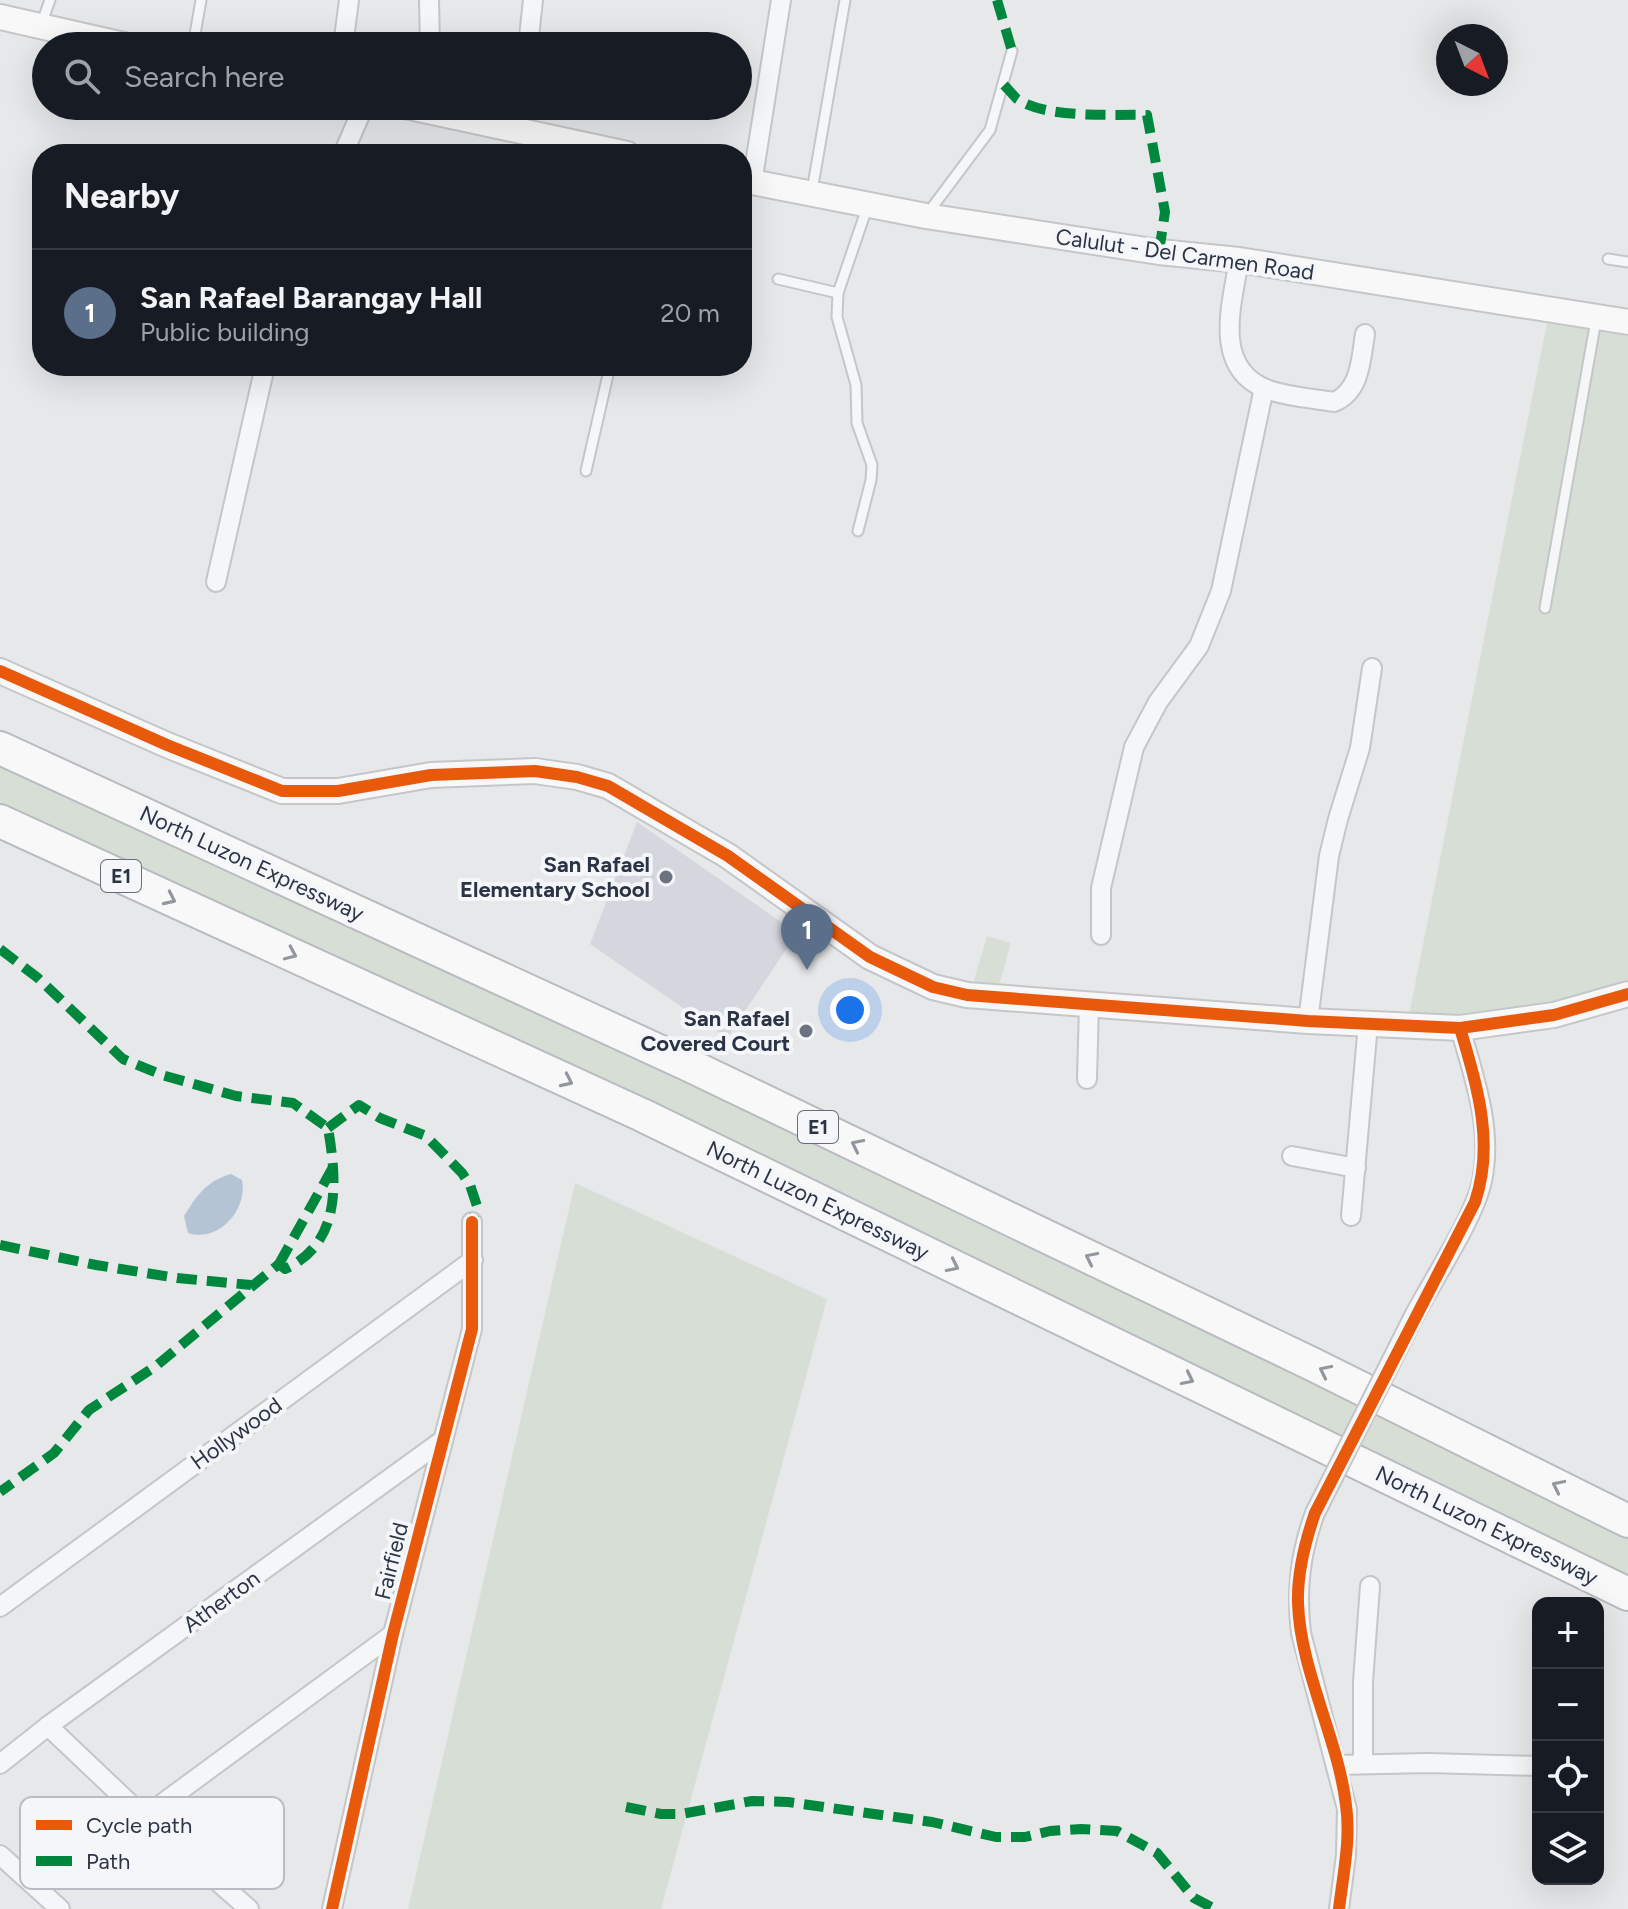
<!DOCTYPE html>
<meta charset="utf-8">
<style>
body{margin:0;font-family:Figtree,sans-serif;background:#20242c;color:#f1f3f6}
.controls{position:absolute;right:24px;bottom:24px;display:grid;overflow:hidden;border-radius:16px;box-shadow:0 8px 32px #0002}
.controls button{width:72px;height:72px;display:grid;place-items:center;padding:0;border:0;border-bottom:2px solid #363941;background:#171b24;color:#f1f3f6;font:40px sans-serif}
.compass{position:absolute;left:1436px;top:24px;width:72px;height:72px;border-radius:50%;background:#171b24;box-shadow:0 8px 32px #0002;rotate:138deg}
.you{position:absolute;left:850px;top:1010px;width:28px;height:28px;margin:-20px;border:6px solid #fff;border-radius:50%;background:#1a73e8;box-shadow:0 0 0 12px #1a73e833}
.badge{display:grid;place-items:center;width:52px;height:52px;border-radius:50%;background:#7c3aed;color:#fff;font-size:26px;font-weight:700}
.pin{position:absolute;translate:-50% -66px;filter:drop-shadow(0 2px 4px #0008)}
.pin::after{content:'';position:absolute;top:42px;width:28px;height:24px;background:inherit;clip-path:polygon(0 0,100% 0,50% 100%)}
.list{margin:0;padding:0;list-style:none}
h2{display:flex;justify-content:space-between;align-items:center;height:104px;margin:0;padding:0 32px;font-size:34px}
h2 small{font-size:26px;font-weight:400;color:#9ea1a6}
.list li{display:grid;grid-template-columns:52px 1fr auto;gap:24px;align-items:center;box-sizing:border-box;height:128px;padding:0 32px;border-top:2px solid #363941}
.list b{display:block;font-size:30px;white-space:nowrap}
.list p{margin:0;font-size:26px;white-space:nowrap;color:#9ea1a6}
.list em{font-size:26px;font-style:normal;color:#9ea1a6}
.icon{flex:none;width:44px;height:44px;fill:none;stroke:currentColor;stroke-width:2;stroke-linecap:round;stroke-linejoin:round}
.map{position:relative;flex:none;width:1628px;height:1909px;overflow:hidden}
.search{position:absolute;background:#171b24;box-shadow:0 8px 32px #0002;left:32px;top:32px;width:720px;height:88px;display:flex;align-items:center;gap:20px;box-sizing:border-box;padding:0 28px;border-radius:44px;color:#9ea1a6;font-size:30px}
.panel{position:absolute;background:#171b24;box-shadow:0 8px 32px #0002;left:32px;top:144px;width:720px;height:232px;border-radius:32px}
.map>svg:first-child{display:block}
.built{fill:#d4d7dd}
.green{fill:#d6ded6}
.water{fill:#b4c4d5}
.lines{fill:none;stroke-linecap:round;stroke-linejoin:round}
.lane-casing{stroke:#c4c6c8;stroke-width:13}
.street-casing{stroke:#c4c6c8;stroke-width:22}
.secondary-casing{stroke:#c4c6c8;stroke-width:28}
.highway-casing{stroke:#b8bbbf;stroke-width:36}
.lane{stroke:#f5f6f7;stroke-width:9}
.street{stroke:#f5f6f7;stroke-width:18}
.secondary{stroke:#f8f8f8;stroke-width:24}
.highway{stroke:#f8f8f8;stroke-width:32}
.street-bridge-casing{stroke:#c4c6c8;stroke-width:22;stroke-linecap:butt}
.street-bridge{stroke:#f5f6f7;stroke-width:18}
.quiet{stroke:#00873e;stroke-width:10;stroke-dasharray:20 10;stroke-linecap:butt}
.cycleway-casing{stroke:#f4f6f9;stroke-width:17}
.cycleway{stroke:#e8590c;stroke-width:12}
.oneway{stroke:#92969e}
.poi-dot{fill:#6c737f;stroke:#f4f6f9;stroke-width:3}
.labels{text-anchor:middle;stroke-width:8;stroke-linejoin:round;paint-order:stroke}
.shield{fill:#f4f6f9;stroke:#676e7b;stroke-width:2}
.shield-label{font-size:20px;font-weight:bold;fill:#2b3445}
.street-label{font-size:22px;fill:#2b3445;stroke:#f4f6f9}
.poi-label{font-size:22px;font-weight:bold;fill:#2b3445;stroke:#f4f6f9;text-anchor:end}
.key{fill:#f4f6f9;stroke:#b8bcc3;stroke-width:2}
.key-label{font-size:22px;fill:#2b3445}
</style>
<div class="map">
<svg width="1628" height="1909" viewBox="0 0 1628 1909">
<rect width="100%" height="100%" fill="#e6e8ea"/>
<!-- built -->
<path class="built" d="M637 822 797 933 727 1038 590 944Z"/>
<!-- green -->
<g class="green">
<path d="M1547 323 1628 336V984L1486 1020H1408Z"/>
<path d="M0 760 259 876 1628 1533V1582C1092 1309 549 1051 0 805Z"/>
<path d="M987 936 1011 943 998 988 974 981Z"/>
<path d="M575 1183 827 1299 661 1909H408Z"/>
</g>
<!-- water -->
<path class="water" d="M231 1174 242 1180C248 1210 218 1243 188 1233L184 1216C196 1196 208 1180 231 1174Z"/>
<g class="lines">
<defs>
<g id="lane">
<path d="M41 25 50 0"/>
<path d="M193 46 201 0"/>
<path d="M812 191 845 0"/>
<path d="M928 213 990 130 1012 51"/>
<path d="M1608 259 1628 262"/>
<path d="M778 279 838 293"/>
<path d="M586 471 610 366"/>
<path d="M858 531 871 480 872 465 857 423 856 385 837 317 838 293 868 205"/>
<path d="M1545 608 1596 320"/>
</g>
<g id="street">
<path d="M429 0 430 46"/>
<path d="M343 46 349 0"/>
<path d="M528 46 533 0"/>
<path d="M518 131 521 106"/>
<path d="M343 154 364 106"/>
<path d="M752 183 781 0"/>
<path d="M1239 260C1232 304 1212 367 1266 389 1287 397 1312 398 1334 402 1361 391 1361 358 1365 334"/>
<path d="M216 582 265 366"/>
<path d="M1101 935V888L1134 747 1158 702 1199 646 1221 591 1264 388"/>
<path d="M1308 1021 1329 856 1338 819 1360 748 1372 668"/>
<path d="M1087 1079 1089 1005"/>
<path d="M1292 1156 1356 1168"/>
<path d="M1351 1216 1368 1024"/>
<path d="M1415 1314C1434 1278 1474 1218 1482 1181 1493 1129 1474 1077 1460 1028"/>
<path d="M1315 1513C1300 1554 1296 1590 1301 1633L1347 1809 1346 1855 1339 1909"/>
<path d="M0 1607 473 1260"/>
<path d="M48 1726 144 1817 249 1909"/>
<path d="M1363 1763V1682L1370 1586"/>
<path d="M0 1764 48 1726 443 1440"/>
<path d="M1338 1765 1428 1763 1538 1766"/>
<path d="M144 1817 393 1634"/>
<path d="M0 1855 60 1909"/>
<path d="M332 1909 393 1634 472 1329V1222"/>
</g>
<g id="secondary">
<path d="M0 17 128 46"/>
<path d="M405 106 627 154"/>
<path d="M742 180 926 216 1159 252 1239 260 1628 322"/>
<path d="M0 671 167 745 282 791H338L431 775 535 771 577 777 608 786 728 856 870 957 933 987 967 995 1308 1021 1460 1028 1554 1015 1628 994"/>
</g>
<g id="highway">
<path d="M0 748 689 1065 1312 1364 1628 1521"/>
<path d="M0 821 642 1115 1628 1594"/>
</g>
</defs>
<!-- lane casing -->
<use href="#lane" class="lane-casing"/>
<!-- street casing -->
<use href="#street" class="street-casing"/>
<!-- secondary casing -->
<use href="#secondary" class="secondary-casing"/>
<!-- highway casing -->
<use href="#highway" class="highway-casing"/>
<!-- lane -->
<use href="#lane" class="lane"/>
<!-- street -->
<use href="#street" class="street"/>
<!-- secondary -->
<use href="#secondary" class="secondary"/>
<!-- highway -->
<use href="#highway" class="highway"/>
<defs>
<path id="street-bridge" d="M1315 1513 1415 1314"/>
</defs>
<!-- street-bridge casing -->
<use href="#street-bridge" class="street-bridge-casing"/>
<!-- street-bridge -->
<use href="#street-bridge" class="street-bridge"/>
<!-- quiet -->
<g class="quiet">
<path d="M997 0 1012 51"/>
<path d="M1004 85C1008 89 1013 95 1017 99 1046 119 1112 114 1147 115L1165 212 1159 252"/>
<path d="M0 949 38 978 123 1059 162 1075 236 1096 293 1103 328 1128C337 1181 342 1243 285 1269L279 1264 156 1366 89 1410 54 1453 0 1492"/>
<path d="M328 1128 359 1105 380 1118 426 1136 462 1173 470 1185 477 1206 472 1222"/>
<path d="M0 1245 96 1265 177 1278 251 1285"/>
<path d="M279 1264 332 1169"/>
<path d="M626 1807 661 1814H681L752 1801 788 1802 932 1822 996 1837H1025L1050 1831 1081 1829 1117 1831 1157 1853 1194 1898 1215 1909"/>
</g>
<defs>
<g id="cycleway">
<path d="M0 671 167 745 282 791H338L431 775 535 771 577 777 608 786 728 856 870 957 933 987 967 995 1308 1021 1460 1028 1554 1015 1628 994"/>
<path d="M332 1909 393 1634 472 1329V1222"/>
<path d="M1339 1909C1343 1875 1351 1839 1346 1805 1338 1738 1300 1670 1298 1603 1297 1572 1305 1542 1315 1513L1475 1202C1495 1143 1477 1086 1460 1028"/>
</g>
</defs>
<!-- cycleway casing -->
<use href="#cycleway" class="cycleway-casing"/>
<!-- cycleway -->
<use href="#cycleway" class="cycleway"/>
</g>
<!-- one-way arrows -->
<defs><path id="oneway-chevron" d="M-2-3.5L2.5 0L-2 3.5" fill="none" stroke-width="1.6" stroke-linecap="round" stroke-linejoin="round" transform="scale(2)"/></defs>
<g class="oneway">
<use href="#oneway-chevron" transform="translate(170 899) rotate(25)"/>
<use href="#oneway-chevron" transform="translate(291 954) rotate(24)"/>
<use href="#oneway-chevron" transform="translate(567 1081) rotate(25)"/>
<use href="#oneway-chevron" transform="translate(857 1145) rotate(-154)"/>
<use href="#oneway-chevron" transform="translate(1091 1258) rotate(-154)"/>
<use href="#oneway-chevron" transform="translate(953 1266) rotate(26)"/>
<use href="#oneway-chevron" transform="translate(1325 1371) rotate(-154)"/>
<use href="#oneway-chevron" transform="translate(1188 1379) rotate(26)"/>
<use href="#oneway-chevron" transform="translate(1558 1486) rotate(-154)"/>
</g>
<!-- markers -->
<g class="poi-dot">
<circle cx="666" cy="877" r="8"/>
<circle cx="806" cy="1031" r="8"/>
</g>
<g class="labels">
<!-- shield labels -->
<g class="shield">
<rect x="101" y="860" width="40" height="32" rx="6"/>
<rect x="798" y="1111" width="40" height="32" rx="6"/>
</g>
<g class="shield-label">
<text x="121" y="883">E1</text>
<text x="818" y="1134">E1</text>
</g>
<!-- street labels -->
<g class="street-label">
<text transform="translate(1185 254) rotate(8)" y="8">Calulut - Del Carmen Road</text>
<text transform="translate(252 863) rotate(25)" y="8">North Luzon Expressway</text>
<text transform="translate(818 1200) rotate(26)" y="8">North Luzon Expressway</text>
<text transform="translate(236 1433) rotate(-36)" y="8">Hollywood</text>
<text transform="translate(1487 1525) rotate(26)" y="8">North Luzon Expressway</text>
<text transform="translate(391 1561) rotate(-76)" y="8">Fairfield</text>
<text transform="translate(221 1601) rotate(-36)" y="8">Atherton</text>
</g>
<!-- poi labels -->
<g class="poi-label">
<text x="650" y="872">San Rafael<tspan x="650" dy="25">Elementary School</tspan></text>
<text x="790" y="1026">San Rafael<tspan x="790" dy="25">Covered Court</tspan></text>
</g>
</g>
<!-- legend -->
<rect x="20" y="1797" width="264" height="92" rx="12" class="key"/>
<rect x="36" y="1820" width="36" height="10" fill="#e8590c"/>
<rect x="36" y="1856" width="36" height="10" fill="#00873e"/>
<g class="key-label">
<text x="86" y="1833">Cycle path</text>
<text x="86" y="1869">Path</text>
</g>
</svg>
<div class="controls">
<button>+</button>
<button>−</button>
<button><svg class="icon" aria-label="locate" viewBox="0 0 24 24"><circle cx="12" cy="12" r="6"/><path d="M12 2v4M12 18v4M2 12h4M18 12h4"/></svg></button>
<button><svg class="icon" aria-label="layers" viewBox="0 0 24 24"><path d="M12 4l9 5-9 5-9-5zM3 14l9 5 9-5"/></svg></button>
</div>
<svg class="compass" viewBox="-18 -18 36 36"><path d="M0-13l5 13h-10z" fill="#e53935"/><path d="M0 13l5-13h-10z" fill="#9ea1a6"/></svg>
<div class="you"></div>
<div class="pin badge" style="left:807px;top:970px;background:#5c6f8a">1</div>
<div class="search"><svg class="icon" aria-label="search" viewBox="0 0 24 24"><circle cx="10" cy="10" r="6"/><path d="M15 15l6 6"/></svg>Search here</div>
<section class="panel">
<h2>Nearby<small></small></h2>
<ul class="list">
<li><span class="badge" style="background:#5c6f8a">1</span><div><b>San Rafael Barangay Hall</b><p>Public building</p></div><em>20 m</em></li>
</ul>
</section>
</div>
